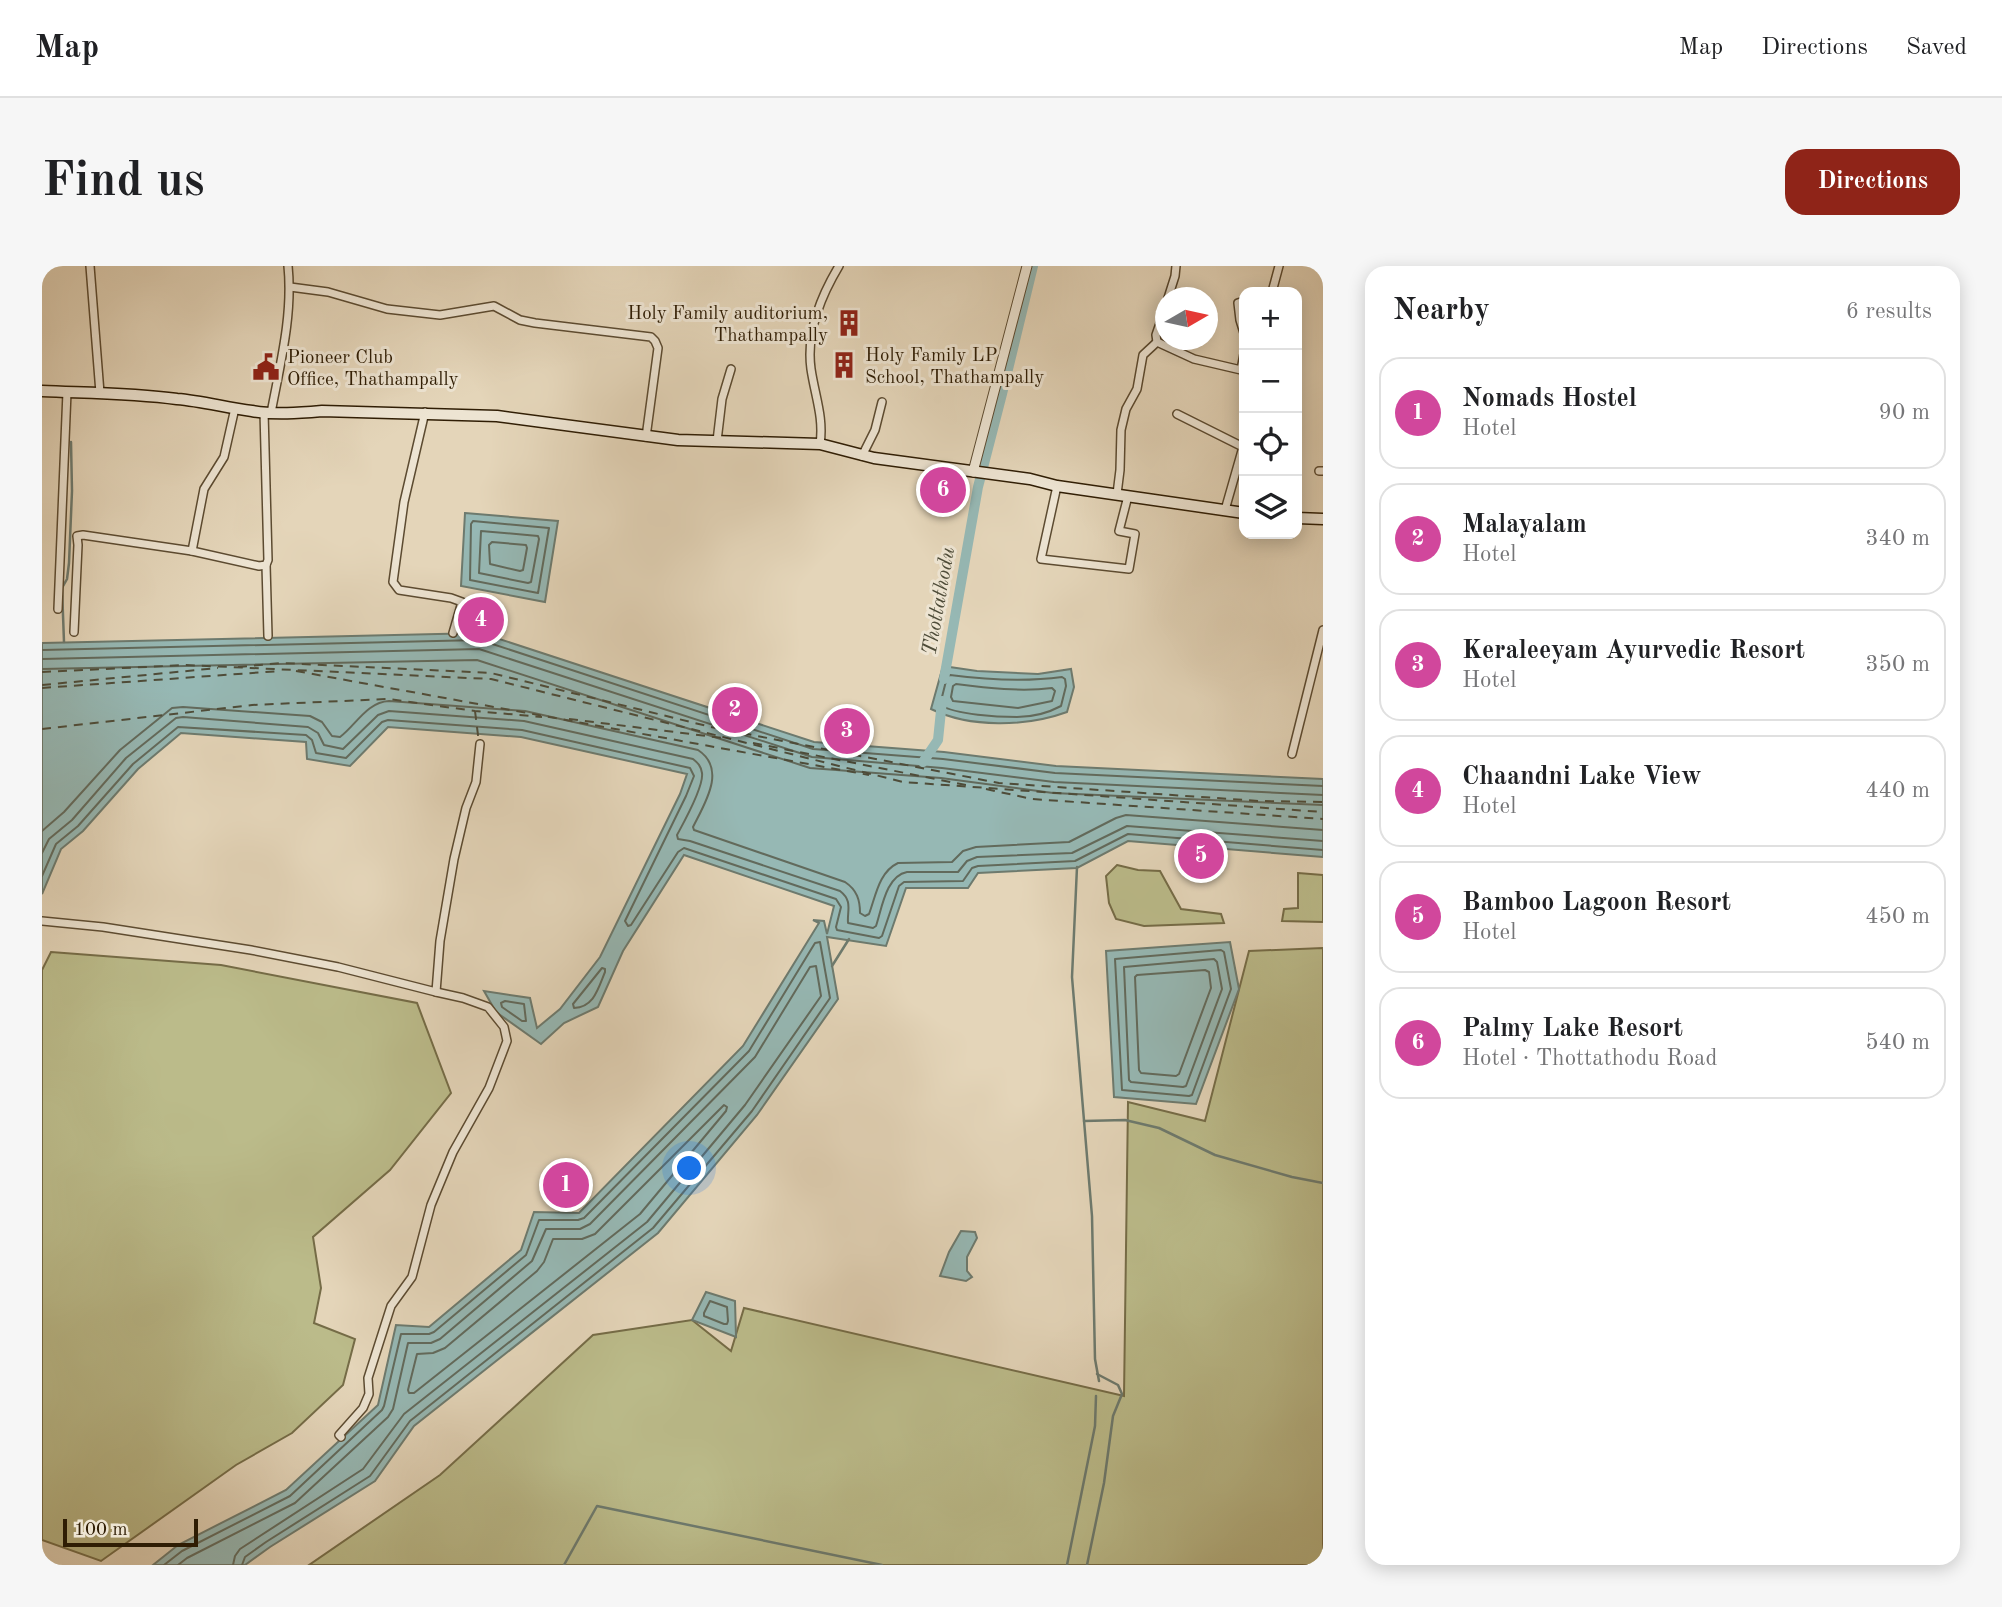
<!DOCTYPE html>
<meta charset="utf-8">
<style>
body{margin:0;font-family:"Old Standard TT",serif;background:#f6f6f6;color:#202124}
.controls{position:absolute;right:21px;top:21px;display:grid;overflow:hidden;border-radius:14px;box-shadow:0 4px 18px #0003}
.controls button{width:63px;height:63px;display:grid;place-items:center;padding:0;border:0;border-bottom:2px solid #e0e0e0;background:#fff;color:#202124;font:35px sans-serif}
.compass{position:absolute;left:1113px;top:21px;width:63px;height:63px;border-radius:50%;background:#fff;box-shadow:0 4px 18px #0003;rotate:81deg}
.scale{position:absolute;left:21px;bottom:18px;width:135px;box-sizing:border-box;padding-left:7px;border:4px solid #2f1d04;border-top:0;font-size:19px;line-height:24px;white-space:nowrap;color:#2f1d04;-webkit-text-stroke:5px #ede4d2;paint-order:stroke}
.you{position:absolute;left:648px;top:903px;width:24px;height:24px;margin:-18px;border:5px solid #fff;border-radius:50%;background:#1a73e8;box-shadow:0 0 0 10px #1a73e833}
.badge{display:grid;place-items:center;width:46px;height:46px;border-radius:50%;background:#8f2418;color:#fff;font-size:23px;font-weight:700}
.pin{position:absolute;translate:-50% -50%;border:4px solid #fff;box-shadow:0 2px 7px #0006}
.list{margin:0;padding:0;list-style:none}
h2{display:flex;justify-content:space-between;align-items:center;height:91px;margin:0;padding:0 28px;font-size:30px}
h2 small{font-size:23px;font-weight:400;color:#757577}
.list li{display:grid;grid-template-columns:46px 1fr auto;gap:21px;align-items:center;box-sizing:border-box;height:112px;margin:0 14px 14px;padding:0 14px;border:2px solid #e0e0e0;border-radius:21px}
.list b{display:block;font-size:26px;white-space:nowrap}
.list p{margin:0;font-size:23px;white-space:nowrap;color:#757577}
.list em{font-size:23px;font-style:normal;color:#757577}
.icon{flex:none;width:38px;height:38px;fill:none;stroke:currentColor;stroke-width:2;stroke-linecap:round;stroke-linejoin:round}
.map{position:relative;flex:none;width:1281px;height:1299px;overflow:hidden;border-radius:21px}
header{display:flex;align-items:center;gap:42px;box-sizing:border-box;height:98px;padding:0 35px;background:#fff;border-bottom:2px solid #e0e0e0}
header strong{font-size:33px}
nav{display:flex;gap:38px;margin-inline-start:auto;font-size:24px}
.intro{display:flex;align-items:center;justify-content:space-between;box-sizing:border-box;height:168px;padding:0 42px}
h1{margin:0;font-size:49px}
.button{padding:18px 32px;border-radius:21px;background:#8f2418;color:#fff;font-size:24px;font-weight:700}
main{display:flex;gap:42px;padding:0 42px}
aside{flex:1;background:#fff;border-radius:21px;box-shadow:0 4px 18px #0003}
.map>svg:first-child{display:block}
.green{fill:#bbbb8a;stroke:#756c47;stroke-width:2}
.water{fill:#96b8b4;stroke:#6d7a6e;stroke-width:2}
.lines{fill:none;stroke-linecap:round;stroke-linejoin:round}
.shore{stroke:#626a5c;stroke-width:2}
.stream{stroke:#6d7a6e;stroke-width:2.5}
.canal{stroke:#96b8b4;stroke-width:10}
.ferry{stroke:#4e4c39;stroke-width:2;stroke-dasharray:9 7;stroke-linecap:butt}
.minor-casing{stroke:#5c4b31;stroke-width:10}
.tertiary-casing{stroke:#5c4b31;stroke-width:11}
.secondary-casing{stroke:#2f1d04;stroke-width:13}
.minor{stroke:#ede4d2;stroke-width:7}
.tertiary{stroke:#ede4d2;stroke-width:9}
.secondary{stroke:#ede4d2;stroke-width:10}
.labels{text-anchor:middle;stroke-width:6;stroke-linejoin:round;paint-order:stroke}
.poi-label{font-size:19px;fill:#2f1d04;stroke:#ede4d2;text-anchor:start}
.water-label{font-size:21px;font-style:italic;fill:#4e4c39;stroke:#ede4d2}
</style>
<header>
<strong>Map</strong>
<nav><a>Map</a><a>Directions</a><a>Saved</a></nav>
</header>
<div class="intro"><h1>Find us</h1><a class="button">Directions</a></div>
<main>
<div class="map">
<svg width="1281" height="1299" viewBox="0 0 1281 1299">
<rect width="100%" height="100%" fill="#e4d5b9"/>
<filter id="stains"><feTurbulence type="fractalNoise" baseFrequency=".00286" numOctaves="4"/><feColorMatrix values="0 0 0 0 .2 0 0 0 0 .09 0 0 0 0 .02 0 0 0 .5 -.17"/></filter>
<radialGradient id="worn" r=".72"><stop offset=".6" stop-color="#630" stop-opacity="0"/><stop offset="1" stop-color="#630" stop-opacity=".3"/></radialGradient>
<!-- green -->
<g class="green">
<path d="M1075 599 1096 604 1118 605 1139 643 1179 648 1182 657 1102 660 1074 653 1067 637 1064 610Z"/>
<path d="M1256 607 1281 609V656L1240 655 1242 643 1256 642Z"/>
<path d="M1281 682V1299H267L398 1209 551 1069 650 1054 689 1085 702 1042 1082 1130 1086 836 1163 855 1207 685Z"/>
<path d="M9 686 179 699 375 737 409 827 348 904 271 971 279 1022 272 1057 313 1073 301 1119 250 1167 194 1199 59 1295 0 1274V704Z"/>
</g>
<!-- water -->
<g class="water">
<path d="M423 247 516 255 503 336 419 320Z"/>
<path d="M439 367 772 476 902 486 1014 500 1281 513V591L1086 575 1035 602 936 607 926 622H864L844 680 785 671 796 733 715 849 616 967 372 1160 333 1215 228 1281 203 1299H111L136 1279 244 1224 336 1139 354 1059 387 1061 479 984 492 946 537 947 701 780 777 657 771 654 782 655 785 668 792 640 642 589 581 685 556 741 522 757 499 778 454 746 442 725 488 732 495 762 518 743 558 691 638 528 645 508 479 471 346 461 308 500 265 493 264 476 139 467 96 503 41 565 19 583 0 628V377Z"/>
<path d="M901 400 935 405 996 408 1029 403 1032 421 1025 446C984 461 928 462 889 443Z"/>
<path d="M1188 676 1197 723 1154 838 1072 831 1064 685Z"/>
<path d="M919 965 933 966 935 972 925 991V1005L930 1011 924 1015 898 1010 907 986Z"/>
<path d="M664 1026 693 1035 694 1071 650 1054Z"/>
</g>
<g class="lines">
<!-- shore -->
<g class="shore">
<path d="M431 255 507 262 496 327 428 314 429 258Z"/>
<path d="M439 265 496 270 497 273 489 316 486 317 437 307Z"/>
<path d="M450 276 484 279 485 282 481 304 478 305 448 298 447 279Z"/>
<path d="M0 384 438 374 771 483 901 493 1013 507 1281 520"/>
<path d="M0 393 437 383 770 491 900 502 1012 516 1281 529"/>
<path d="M0 403 435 394 768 502 899 512 1011 527 1281 539"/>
<path d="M908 409C946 414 983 416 1020 411L1023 413 1024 420 1019 440C1006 447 989 451 975 451 956 451 915 449 898 439L905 411Z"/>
<path d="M914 418C945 422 979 426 1010 422L1013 425 1010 435 976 442 911 435 909 431 911 420Z"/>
<path d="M0 565 22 546 78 484 130 442 141 441 268 450 280 456 290 470 298 471C314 459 325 436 347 435L483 445 656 484C685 503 663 537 651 561L652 564 803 616C815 624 818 634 818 647L823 650 827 648C834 629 837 606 856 597L910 596 921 585 934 581 1027 576 1074 552 1084 549 1281 564"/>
<path d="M0 587 7 573 30 554 84 492 134 452 141 451 266 461 276 467 282 479 301 483 336 449 347 445 482 455 651 493C656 497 659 500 660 507 662 521 642 556 635 569L636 573 648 575 798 625C811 635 805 644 806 657L831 662 834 660C840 642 844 610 865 606H916L925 595 935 591 1030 587 1085 560 1281 575"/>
<path d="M0 610 14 578 36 560 91 498 136 461 264 469 270 474 274 487 304 492 340 456 346 454 480 464 648 502 652 510 644 530 583 655 586 660 589 659 636 586 642 582 794 633 799 641 794 661 795 664 837 672 840 670 857 620 862 616 921 615 930 602 936 600 1033 595 1086 568 1281 584"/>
<path d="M1179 684 1182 686 1189 723 1150 829 1147 830 1080 824 1073 693Z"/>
<path d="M1172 693 1175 696 1180 723 1144 820 1141 821 1089 816 1087 814 1082 701Z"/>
<path d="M560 702 563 703V706C556 723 552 741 532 742L531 738Z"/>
<path d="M1163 704 1167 706 1169 722 1137 808 1134 810 1099 807 1097 804 1093 711 1095 709Z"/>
<path d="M463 735 482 738 484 755H480L460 741 459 737Z"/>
<path d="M682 839 685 841 684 845 598 948 372 1127H367L366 1124 375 1088 391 1087 403 1082 495 1005 502 996 511 973H540L553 968Z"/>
<path d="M668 1035 685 1041 686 1055 685 1058H682L662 1050V1047Z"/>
<path d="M122 1299 140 1285 248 1230 340 1144 342 1140 359 1068H387L392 1066 484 989 497 954H536L542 952 707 785 773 677 778 676 788 732 710 845 611 962 368 1155 328 1210 224 1276 203 1291 200 1299"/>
<path d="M136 1299 145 1292 253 1237 346 1151 351 1143 366 1077H389L398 1073 490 995 504 963H538L548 958 713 791 768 701 774 700 779 730 703 839 605 956 362 1148 321 1203 198 1283 193 1290 191 1299"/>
</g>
<!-- stream -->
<g class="stream">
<path d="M22 376 20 322 25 313 27 297 30 225 29 176"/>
<path d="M1035 601 1030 711 1050 950 1053 1093 1057 1115"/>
<path d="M790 700 807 673"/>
<path d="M1042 855 1083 854 1117 862 1173 889 1250 911 1281 917"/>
<path d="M522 1299 555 1240 840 1299"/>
<path d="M1025 1299 1053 1160 1054 1130"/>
<path d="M1045 1299 1062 1217 1071 1150 1080 1128 1076 1119 1055 1108"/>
</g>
<!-- canal -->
<g class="canal">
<path d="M902 413 936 221 960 128 991 0"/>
<path d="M881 496 896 474 900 435"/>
</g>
<!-- ferry -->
<g class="ferry">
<path d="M196 401 240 397 449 407 669 461 957 517 1217 535 1281 536"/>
<path d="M254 405 827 509"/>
<path d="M0 406 144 399 449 413 861 516 1281 546"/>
<path d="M0 419 176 402"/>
<path d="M0 422 238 405"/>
<path d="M433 445 437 477"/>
<path d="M527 453 681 472"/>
<path d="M0 463 210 439 346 433 433 445 500 451"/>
<path d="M711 477 929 520"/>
<path d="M944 523 990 533 1281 553"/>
</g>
<defs>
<g id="minor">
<path d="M48 0 58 127"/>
<path d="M248 21 286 26 345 43 398 49 452 40 478 54 493 57 609 71 613 75 616 82 604 171"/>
<path d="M1230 26 1237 0"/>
<path d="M1126 32 1133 10 1134 0"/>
<path d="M1202 35 1196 37 1198 54 1202 67"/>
<path d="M1115 76 1114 69 1124 40"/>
<path d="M383 146 362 236 351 316 357 324 409 332 420 336 411 367"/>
<path d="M229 147C238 99 251 49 246 0"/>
<path d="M1135 148 1201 181 1183 244"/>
<path d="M675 175 680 133 689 103"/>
<path d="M778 178C782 152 773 130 769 103 764 67 779 30 797 0"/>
<path d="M820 190 833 164 840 136"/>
<path d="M1277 205H1281"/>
<path d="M1015 220 999 293 1087 303 1093 268 1077 265 1086 230"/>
<path d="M1075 228 1078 204 1079 164 1084 143 1095 123 1101 89 1115 76 1152 93 1199 104 1202 88"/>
<path d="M150 285 162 223 182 191 193 142"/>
<path d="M224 299 226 370"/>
<path d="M16 343 25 126"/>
<path d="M32 366 36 279 35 270 41 269 150 285 217 300 224 299 226 294 222 146"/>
<path d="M1250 488 1281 364"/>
<path d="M0 655 61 661 209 684 296 701 394 726 398 675 412 593 424 542 434 516 438 478"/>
<path d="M299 1171 297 1169 321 1142 327 1128 326 1112 349 1040 370 1011 389 939 411 886 447 822 465 775 462 761 446 741 421 732 394 726"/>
</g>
<path id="tertiary" d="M931 206 985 0"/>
<g id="secondary">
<path d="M0 125C45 127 90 127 135 133 160 135 185 142 210 145 233 149 257 147 280 145L455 150 636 174 778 178 832 192 988 213 1015 220 1202 247"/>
<path d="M1255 252 1281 253"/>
</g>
</defs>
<!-- minor casing -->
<use href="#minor" class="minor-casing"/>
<!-- tertiary casing -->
<use href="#tertiary" class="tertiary-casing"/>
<!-- secondary casing -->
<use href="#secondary" class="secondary-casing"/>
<!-- minor -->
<use href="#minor" class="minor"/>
<!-- tertiary -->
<use href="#tertiary" class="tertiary"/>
<!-- secondary -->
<use href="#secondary" class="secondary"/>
</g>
<!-- icons -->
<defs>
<symbol id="building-bare" viewBox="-9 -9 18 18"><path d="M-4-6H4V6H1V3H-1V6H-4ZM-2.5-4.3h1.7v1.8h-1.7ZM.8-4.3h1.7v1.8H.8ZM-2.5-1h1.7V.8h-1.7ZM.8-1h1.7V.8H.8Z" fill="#8f2418" stroke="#ede4d2" stroke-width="2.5" paint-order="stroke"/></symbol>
<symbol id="civic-bare" viewBox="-9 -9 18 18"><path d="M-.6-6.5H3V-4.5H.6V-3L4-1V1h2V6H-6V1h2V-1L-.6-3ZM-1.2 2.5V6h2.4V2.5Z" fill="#8f2418" stroke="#ede4d2" stroke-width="2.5" paint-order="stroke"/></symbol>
</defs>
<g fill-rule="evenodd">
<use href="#building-bare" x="788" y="38" width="38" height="38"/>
<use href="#building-bare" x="783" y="80" width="38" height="38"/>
<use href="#civic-bare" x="205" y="82" width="38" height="38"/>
</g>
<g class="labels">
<!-- poi labels -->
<g class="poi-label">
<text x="786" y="53" text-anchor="end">Holy Family auditorium,<tspan x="786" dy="22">Thathampally</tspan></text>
<text x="823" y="95">Holy Family LP<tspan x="823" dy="22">School, Thathampally</tspan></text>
<text x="245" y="97">Pioneer Club<tspan x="245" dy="22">Office, Thathampally</tspan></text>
</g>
<!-- water labels -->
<g class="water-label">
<text transform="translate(896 335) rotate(-80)" y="7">Thottathodu</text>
</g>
</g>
<rect width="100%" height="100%" filter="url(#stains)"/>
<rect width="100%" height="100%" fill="url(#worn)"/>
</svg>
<div class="controls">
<button>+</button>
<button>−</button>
<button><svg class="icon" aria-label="locate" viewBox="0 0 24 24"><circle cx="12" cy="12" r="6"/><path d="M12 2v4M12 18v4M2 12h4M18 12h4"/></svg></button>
<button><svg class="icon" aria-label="layers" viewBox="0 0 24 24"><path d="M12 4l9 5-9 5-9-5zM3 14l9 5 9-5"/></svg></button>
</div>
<svg class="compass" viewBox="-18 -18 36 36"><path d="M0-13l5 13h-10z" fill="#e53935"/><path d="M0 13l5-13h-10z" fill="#757577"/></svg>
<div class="scale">100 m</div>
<div class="you"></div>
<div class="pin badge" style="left:524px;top:919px;background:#d1479c">1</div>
<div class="pin badge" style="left:693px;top:444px;background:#d1479c">2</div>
<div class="pin badge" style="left:805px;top:465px;background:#d1479c">3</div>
<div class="pin badge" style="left:439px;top:354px;background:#d1479c">4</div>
<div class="pin badge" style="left:1159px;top:590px;background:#d1479c">5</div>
<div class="pin badge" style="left:901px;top:224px;background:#d1479c">6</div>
</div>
<aside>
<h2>Nearby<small>6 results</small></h2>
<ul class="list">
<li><span class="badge" style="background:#d1479c">1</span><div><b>Nomads Hostel</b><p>Hotel</p></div><em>90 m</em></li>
<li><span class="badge" style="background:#d1479c">2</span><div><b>Malayalam</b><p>Hotel</p></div><em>340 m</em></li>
<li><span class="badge" style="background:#d1479c">3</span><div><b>Keraleeyam Ayurvedic Resort</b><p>Hotel</p></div><em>350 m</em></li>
<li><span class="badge" style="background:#d1479c">4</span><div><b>Chaandni Lake View</b><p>Hotel</p></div><em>440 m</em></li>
<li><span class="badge" style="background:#d1479c">5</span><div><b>Bamboo Lagoon Resort</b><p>Hotel</p></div><em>450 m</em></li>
<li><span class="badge" style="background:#d1479c">6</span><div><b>Palmy Lake Resort</b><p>Hotel · Thottathodu Road</p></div><em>540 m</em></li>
</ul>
</aside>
</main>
